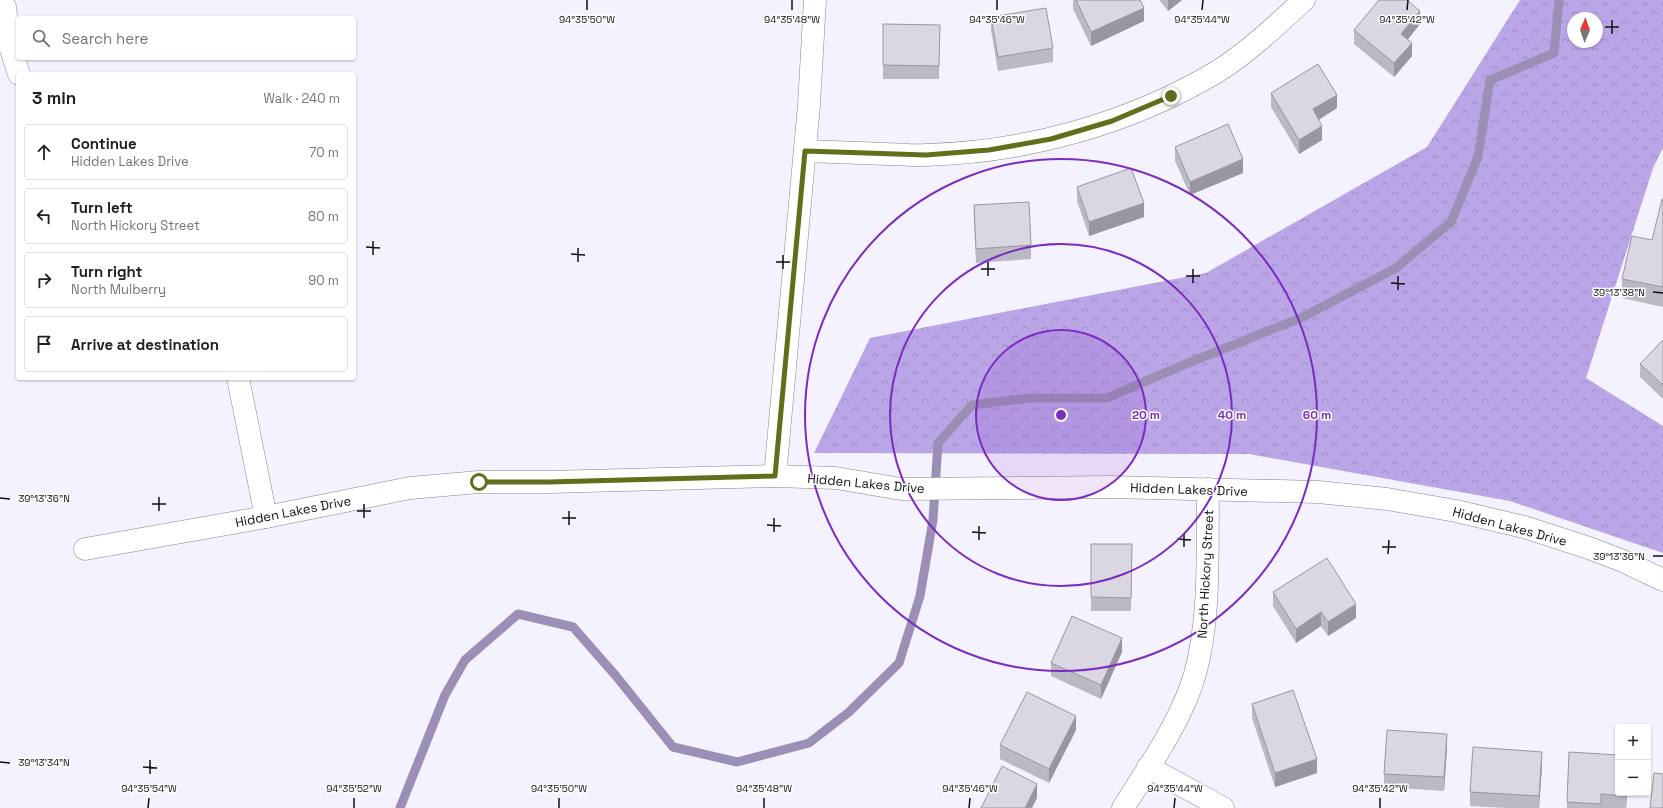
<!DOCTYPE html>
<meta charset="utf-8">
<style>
body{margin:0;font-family:"Space Grotesk",sans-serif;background:#f2f2f2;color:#202124}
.controls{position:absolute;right:12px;bottom:12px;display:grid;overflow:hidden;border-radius:4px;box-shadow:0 1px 3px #0004}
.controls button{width:36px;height:36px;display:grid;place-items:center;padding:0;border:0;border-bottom:1px solid #e0e0e0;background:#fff;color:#202124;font:20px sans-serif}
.compass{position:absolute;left:1567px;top:12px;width:36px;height:36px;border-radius:50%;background:#fff;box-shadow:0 1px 3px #0004;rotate:2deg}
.stop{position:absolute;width:12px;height:12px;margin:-9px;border:3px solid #616f1b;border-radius:50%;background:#fff}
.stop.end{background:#616f1b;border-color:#fff;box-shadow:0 1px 4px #0008}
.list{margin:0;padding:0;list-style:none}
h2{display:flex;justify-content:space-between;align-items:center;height:52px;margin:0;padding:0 16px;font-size:17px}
h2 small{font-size:13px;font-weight:400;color:#757577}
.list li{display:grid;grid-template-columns:26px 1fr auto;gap:12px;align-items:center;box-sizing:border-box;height:56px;margin:0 8px 8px;padding:0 8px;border:1px solid #e0e0e0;border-radius:4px}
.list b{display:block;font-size:15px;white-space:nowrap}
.list p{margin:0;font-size:13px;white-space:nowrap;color:#757577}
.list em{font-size:13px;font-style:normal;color:#757577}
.icon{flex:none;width:22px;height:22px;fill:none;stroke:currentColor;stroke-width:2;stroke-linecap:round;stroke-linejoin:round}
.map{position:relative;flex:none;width:1663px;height:808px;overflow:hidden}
.search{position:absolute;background:#fff;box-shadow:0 1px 3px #0004;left:16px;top:16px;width:340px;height:44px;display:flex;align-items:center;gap:10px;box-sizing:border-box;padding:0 14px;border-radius:4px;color:#757577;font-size:15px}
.panel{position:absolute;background:#fff;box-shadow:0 1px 3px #0004;left:16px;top:72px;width:340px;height:308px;border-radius:4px}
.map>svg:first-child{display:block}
.forest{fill:url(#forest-crowns);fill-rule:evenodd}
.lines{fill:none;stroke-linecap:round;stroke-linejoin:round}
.stream{stroke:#9b8fb6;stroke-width:9}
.minor-casing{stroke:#86838f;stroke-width:23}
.minor{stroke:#fff;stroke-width:22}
.wall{fill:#bbb9c3}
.shaded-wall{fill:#99969f}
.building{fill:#dad7e3;stroke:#99969f}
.route{stroke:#616f1b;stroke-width:5}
.ticks{fill:none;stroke:#111014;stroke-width:1.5}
.ring{fill:none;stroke:#7b2cbf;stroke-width:2}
.labels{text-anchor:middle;stroke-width:3;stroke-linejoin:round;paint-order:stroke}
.street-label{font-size:13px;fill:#111014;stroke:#fff}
.ticks-label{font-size:10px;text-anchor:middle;fill:#111014;stroke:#fff;stroke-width:3;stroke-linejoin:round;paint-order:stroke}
.centre{fill:#7b2cbf;stroke:#fff;stroke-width:2}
.ring-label{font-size:12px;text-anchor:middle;font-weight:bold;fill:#7b2cbf;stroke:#fff;stroke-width:3;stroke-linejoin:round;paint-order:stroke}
</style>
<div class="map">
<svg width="1663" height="808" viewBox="0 0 1663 808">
<defs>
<pattern id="forest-crowns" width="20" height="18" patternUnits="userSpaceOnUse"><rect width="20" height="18" fill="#baa5e7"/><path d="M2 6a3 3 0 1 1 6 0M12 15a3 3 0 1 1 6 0" fill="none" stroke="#9f8dc5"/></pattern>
</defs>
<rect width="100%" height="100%" fill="#f5f2ff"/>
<!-- forest -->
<path class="forest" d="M1520 0H1663V148L1653 168 1586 378 1663 426V553L1510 501 1249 454 814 453 870 338 1206 273 1427 147ZM1573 18H1597V42H1573Z"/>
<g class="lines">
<!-- stream -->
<path class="stream" d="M400 808 445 695 465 660 518 614 573 627 616 676 673 747 737 762 809 743 849 712 899 663 920 596 933 520 938 443 972 405 1029 398H1107L1181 366 1303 317 1396 268 1451 222 1478 157 1490 80 1554 53 1559 0"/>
<defs>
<g id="minor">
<path d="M5 7 9 43 19 74"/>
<path d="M805 151C833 152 860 153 887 154 900 154 913 156 926 155 1027 152 1128 124 1215 73 1246 54 1277 25 1304 0"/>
<path d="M238 378 266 517"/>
<path d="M775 476 809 105 815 0"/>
<path d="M85 549 266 517 410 488 479 482H549L775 476 836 478 901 489 1110 487 1318 492 1387 499 1456 511 1524 527 1589 548 1623 561 1663 580"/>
<path d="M1148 767 1223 808"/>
<path d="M1123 808C1148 768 1182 720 1195 674 1211 616 1207 549 1208 489"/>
</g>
</defs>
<!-- minor casing -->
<use href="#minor" class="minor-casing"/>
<!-- minor -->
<use href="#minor" class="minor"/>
</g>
<!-- wall -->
<g class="wall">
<path d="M1073 0H1140L1144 21 1091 46 1073 9Z"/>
<path d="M1159 0H1182L1168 11Z"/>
<path d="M991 17 1053 48V62L998 71 991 30Z"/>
<path d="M883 24 940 25 939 79H883Z"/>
<path d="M1420 24 1408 39 1412 56 1394 77 1354 44V30Z"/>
<path d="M1271 93 1337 108 1319 120 1322 140 1299 154 1271 107Z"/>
<path d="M1175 147 1243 173 1190 195 1175 161Z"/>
<path d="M1077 187 1144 217 1089 236 1077 201Z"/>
<path d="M1663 199V307L1622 298V279L1652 240Z"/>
<path d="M974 205 1031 245V259L976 263 974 219Z"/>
<path d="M1663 340V399L1640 377V364Z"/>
<path d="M1091 544H1132L1131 611H1091Z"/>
<path d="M1273 592 1356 618 1328 636 1321 626 1296 643 1273 606Z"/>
<path d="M1122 652 1101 699 1051 676V663Z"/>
<path d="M1252 704 1317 773 1275 787 1252 718Z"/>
<path d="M1076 730 1049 783 1000 759V745Z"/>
<path d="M1447 748 1444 791 1384 787V774Z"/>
<path d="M1618 755 1627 793 1626 808H1567V802Z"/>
<path d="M1542 766 1539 808H1506L1470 806V792Z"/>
</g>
<!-- shaded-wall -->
<g class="shaded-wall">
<path d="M1168 0H1182L1168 11Z"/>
<path d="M1144 8V21L1091 46V32Z"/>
<path d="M1420 11V24L1401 48V34Z"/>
<path d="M1412 43V56L1394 77V63Z"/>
<path d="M1337 95V108L1313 123V109Z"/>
<path d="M1322 126V140L1299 154V140Z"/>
<path d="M1243 159V173L1190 195V182Z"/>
<path d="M1144 203V217L1089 236V222Z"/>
<path d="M1356 604V618L1328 636V622Z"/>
<path d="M1321 612V626L1296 643V629Z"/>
<path d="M1122 638V652L1101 699V685Z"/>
<path d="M1076 716V730L1049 783V769Z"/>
<path d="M1447 734V748L1444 791V777Z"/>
<path d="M1542 752V766L1539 808V796Z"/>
<path d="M1317 759V773L1275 787V773Z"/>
<path d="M1037 784V798L1032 808H1025Z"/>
<path d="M1626 793H1627L1626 808Z"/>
</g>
<!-- building -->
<g class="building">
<path d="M1076 0H1140L1144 8 1091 32Z"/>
<path d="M1379 0H1407L1420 11 1401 34 1412 43 1394 63 1354 30Z"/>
<path d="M1046 8 1053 48 998 57 991 17Z"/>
<path d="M883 24 940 25 939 66 883 65Z"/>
<path d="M1318 64 1337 95 1313 109 1322 126 1299 140 1271 93Z"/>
<path d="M1228 124 1243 159 1190 182 1175 147Z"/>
<path d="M1131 168 1144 203 1089 222 1077 187Z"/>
<path d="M1662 199H1663V287L1622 279 1632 236 1652 240Z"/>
<path d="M1029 202 1031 245 976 249 974 205Z"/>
<path d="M1663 340V385L1640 364Z"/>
<path d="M1091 544H1132L1131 598 1091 597Z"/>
<path d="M1327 558 1356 604 1328 622 1321 612 1296 629 1273 592Z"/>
<path d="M1072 616 1122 638 1101 685 1051 663Z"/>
<path d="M1293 690 1317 759 1275 773 1252 704Z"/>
<path d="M1027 692 1076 716 1049 769 1000 745Z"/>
<path d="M1387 730 1447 734 1444 777 1384 774Z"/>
<path d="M1473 747 1542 752 1539 796 1470 792Z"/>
<path d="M1569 752 1618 755V793H1626V796L1601 794V804L1567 802Z"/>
<path d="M1002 766 1037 784 1025 808H981Z"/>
<path d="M1654 773 1663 774V808H1650Z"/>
</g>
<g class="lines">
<!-- route -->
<path class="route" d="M479 482H549L775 476 805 151 926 155 989 150 1051 139 1112 121 1171 96"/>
</g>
<!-- ticks -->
<path class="ticks" d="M587 10V0M792 10V0M997 10V0M1202 10 1203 0M1407 10 1408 0M1605 27H1619M1612 34V20M366 247 380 248M571 254 585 255M373 255V241M578 262V248M776 262H790M783 269V255M981 269H995M988 276V262M1186 276H1200M1193 283V269M1391 283 1405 284M1398 290V276M1653 292 1663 293M0 498 10 499M152 504H166M159 511V497M357 511H371M364 518V504M562 518H576M569 525V511M767 525 781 526M774 532V518M972 532 986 533M1177 539 1191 540M979 540V526M1184 547V533M1382 547H1396M1388 554 1389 540M1653 556H1663M0 762 10 763M143 767 157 768M150 774V760M148 808 149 798M354 808V798M559 808V798M764 808V798M969 808 970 798M1174 808 1175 798M1380 808V798"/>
<!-- distance rings -->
<circle cx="1061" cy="415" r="85" fill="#7b2cbf" fill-opacity=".12"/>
<g class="ring">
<circle cx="1061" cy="415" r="85"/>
<circle cx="1061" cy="415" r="171"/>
<circle cx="1061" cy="415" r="256"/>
</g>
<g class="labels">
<!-- street labels -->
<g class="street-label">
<text transform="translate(866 483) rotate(5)" y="5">Hidden Lakes Drive</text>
<text transform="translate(1189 489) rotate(2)" y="5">Hidden Lakes Drive</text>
<text transform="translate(293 511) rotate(-11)" y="5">Hidden Lakes Drive</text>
<text transform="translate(1510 526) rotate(15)" y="5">Hidden Lakes Drive</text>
<text transform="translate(1205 574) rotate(-87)" y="5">North Hickory Street</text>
</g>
</g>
<g class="ticks-label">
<text x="587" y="23">94°35'50"W</text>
<text x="792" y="23">94°35'48"W</text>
<text x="997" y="23">94°35'46"W</text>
<text x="1202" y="23">94°35'44"W</text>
<text x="1407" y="23">94°35'42"W</text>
<text x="1619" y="296">39°13'38"N</text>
<text x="44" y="502">39°13'36"N</text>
<text x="1619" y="560">39°13'36"N</text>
<text x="44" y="766">39°13'34"N</text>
<text x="149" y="792">94°35'54"W</text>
<text x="354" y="792">94°35'52"W</text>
<text x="559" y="792">94°35'50"W</text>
<text x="764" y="792">94°35'48"W</text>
<text x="970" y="792">94°35'46"W</text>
<text x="1175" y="792">94°35'44"W</text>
<text x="1380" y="792">94°35'42"W</text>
</g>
<circle cx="1061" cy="415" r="6" class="centre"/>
<g class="ring-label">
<text x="1146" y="419">20 m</text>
<text x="1232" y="419">40 m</text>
<text x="1317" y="419">60 m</text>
</g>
</svg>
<div class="controls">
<button>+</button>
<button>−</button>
</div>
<svg class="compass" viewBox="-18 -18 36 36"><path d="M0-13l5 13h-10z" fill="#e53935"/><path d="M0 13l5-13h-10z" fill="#757577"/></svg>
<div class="stop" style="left:479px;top:482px"></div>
<div class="stop end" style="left:1171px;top:96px"></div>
<div class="search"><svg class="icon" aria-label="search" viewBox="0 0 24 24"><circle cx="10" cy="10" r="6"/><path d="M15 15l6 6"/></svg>Search here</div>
<section class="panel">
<h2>3 min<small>Walk · 240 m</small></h2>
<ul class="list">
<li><svg class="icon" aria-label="ahead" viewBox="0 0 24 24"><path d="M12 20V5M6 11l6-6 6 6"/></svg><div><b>Continue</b><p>Hidden Lakes Drive</p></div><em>70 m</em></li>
<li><svg class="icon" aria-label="left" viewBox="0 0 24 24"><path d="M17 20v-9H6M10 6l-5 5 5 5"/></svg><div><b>Turn left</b><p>North Hickory Street</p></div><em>80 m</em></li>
<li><svg class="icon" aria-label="right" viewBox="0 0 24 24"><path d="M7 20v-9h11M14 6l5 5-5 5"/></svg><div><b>Turn right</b><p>North Mulberry</p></div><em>90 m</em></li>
<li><svg class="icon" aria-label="arrive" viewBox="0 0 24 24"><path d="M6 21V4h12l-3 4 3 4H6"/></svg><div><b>Arrive at destination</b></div></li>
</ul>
</section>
</div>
